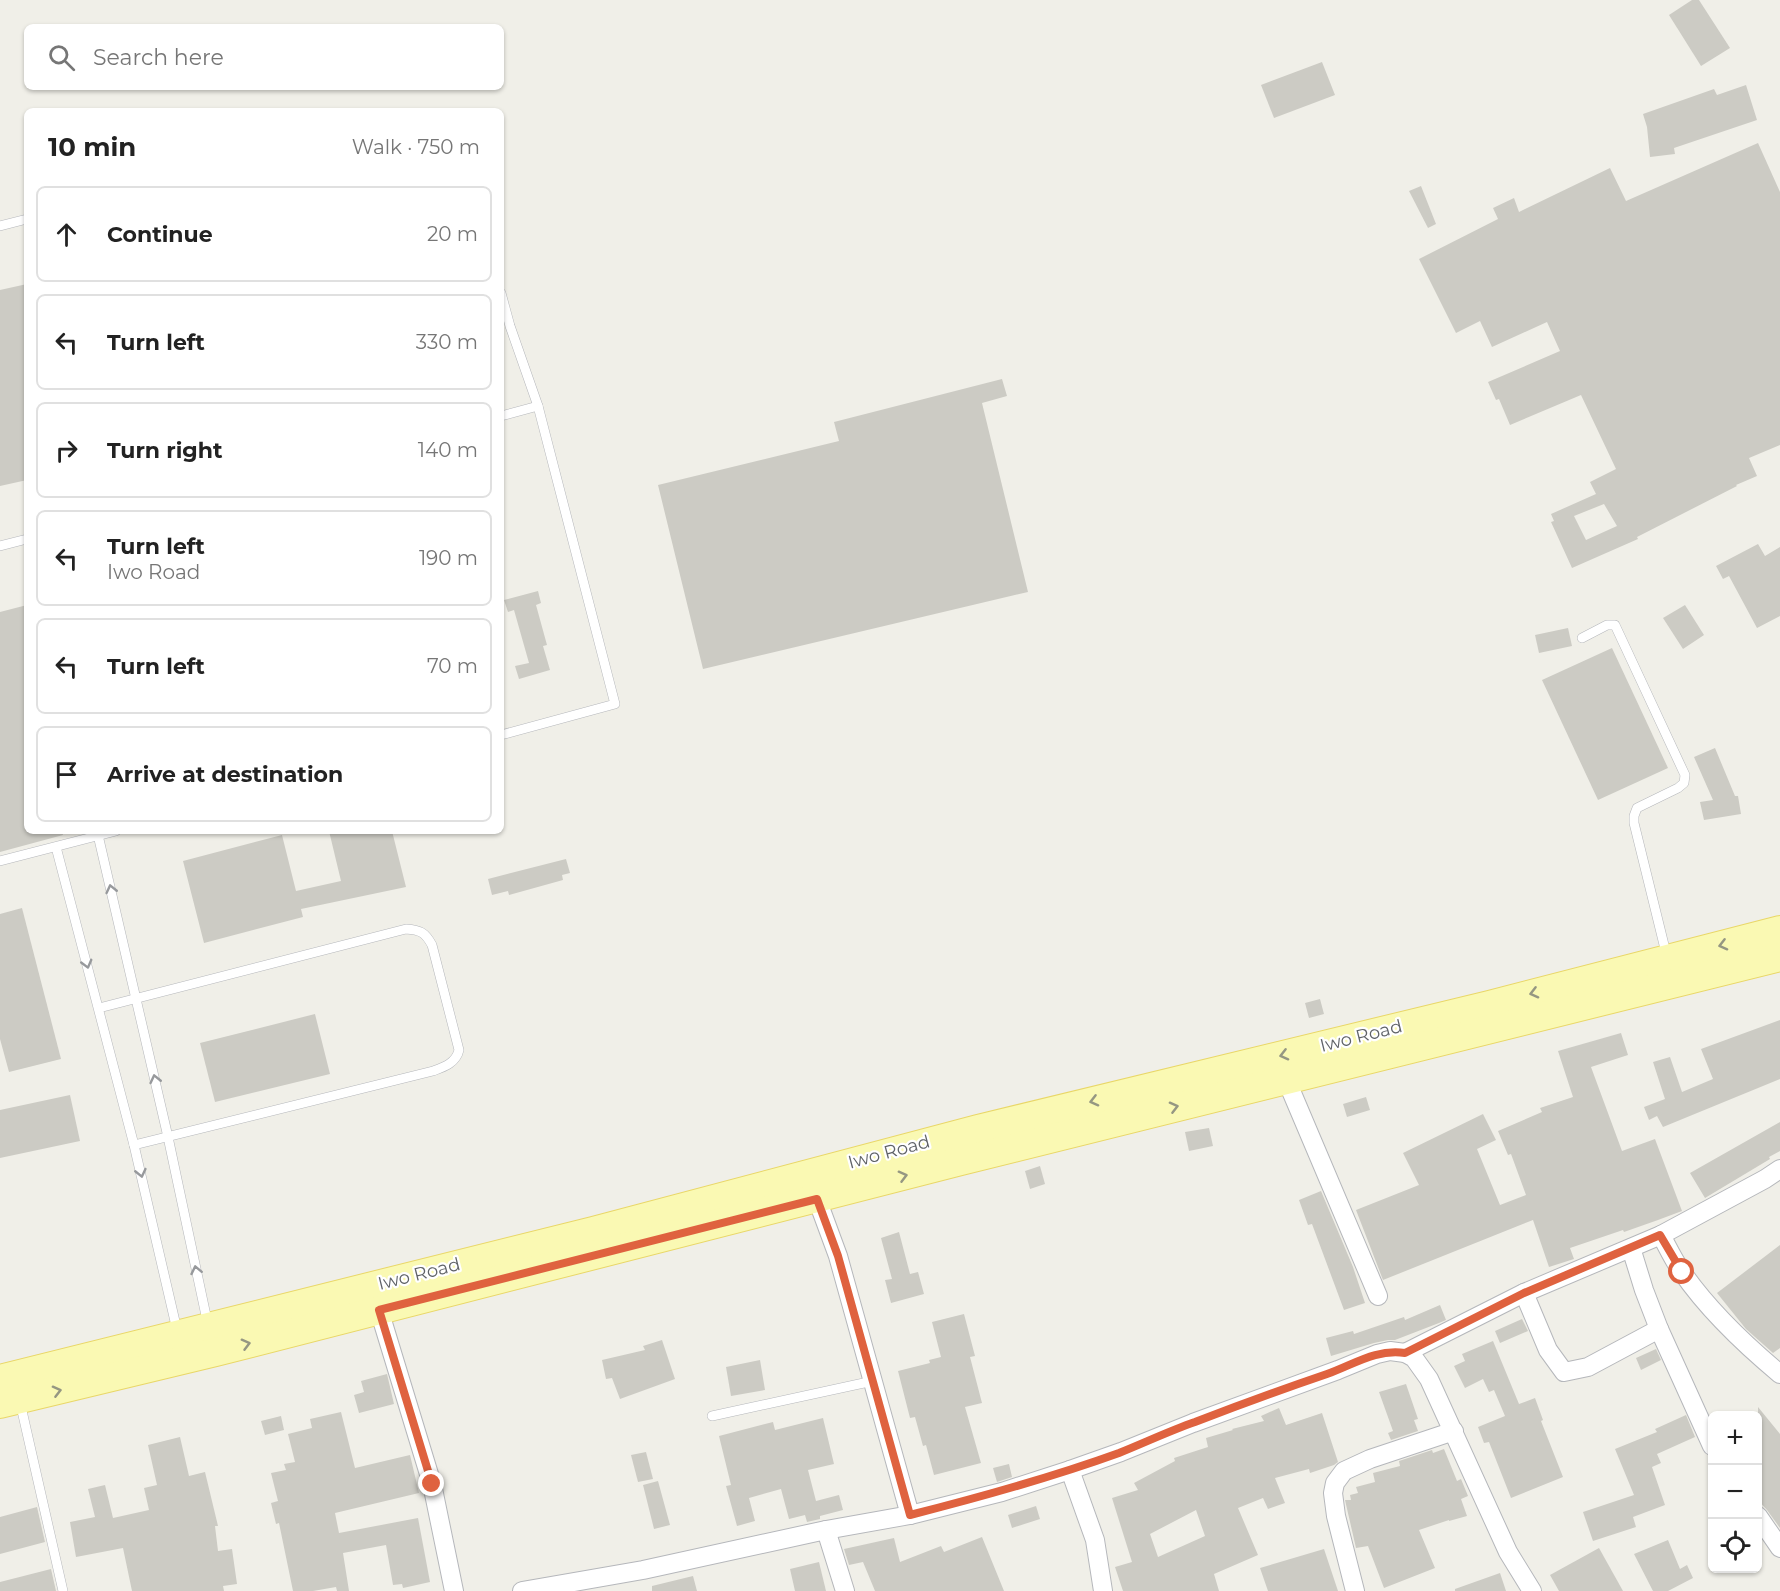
<!DOCTYPE html>
<meta charset="utf-8">
<style>
body{margin:0;font-family:Montserrat,sans-serif;background:#f2f2f2;color:#222}
.controls{position:absolute;right:18px;bottom:18px;display:grid;overflow:hidden;border-radius:9px;box-shadow:0 2px 4px #0004}
.controls button{width:54px;height:54px;display:grid;place-items:center;padding:0;border:0;border-bottom:2px solid #e0e0e0;background:#fff;color:#222;font:30px sans-serif}
.stop{position:absolute;width:18px;height:18px;margin:-14px;border:4px solid #df623f;border-radius:50%;background:#fff}
.stop.end{background:#df623f;border-color:#fff;box-shadow:0 2px 6px #0008}
.list{margin:0;padding:0;list-style:none}
h2{display:flex;justify-content:space-between;align-items:center;height:78px;margin:0;padding:0 24px;font-size:26px}
h2 small{font-size:20px;font-weight:400;color:#767676}
.list li{display:grid;grid-template-columns:39px 1fr auto;gap:18px;align-items:center;box-sizing:border-box;height:96px;margin:0 12px 12px;padding:0 12px;border:2px solid #e0e0e0;border-radius:9px}
.list b{display:block;font-size:22px;white-space:nowrap}
.list p{margin:0;font-size:20px;white-space:nowrap;color:#767676}
.list em{font-size:20px;font-style:normal;color:#767676}
.icon{flex:none;width:33px;height:33px;fill:none;stroke:currentColor;stroke-width:2;stroke-linecap:round;stroke-linejoin:round}
.map{position:relative;flex:none;width:1780px;height:1591px;overflow:hidden}
.search{position:absolute;background:#fff;box-shadow:0 2px 4px #0004;left:24px;top:24px;width:480px;height:66px;display:flex;align-items:center;gap:15px;box-sizing:border-box;padding:0 21px;border-radius:9px;color:#767676;font-size:22px}
.panel{position:absolute;background:#fff;box-shadow:0 2px 4px #0004;left:24px;top:108px;width:480px;height:726px;border-radius:9px}
.map>svg:first-child{display:block}
.building{fill:#cccbc4;fill-rule:evenodd}
.lines{fill:none;stroke-linecap:round;stroke-linejoin:round}
.lane-casing{stroke:#b5b7bb;stroke-width:10}
.street-casing{stroke:#b5b7bb;stroke-width:20}
.primary-casing{stroke:#e9d768;stroke-width:30}
.lane{stroke:#fff;stroke-width:9}
.street{stroke:#fff;stroke-width:18}
.primary{stroke:#faf9b3;stroke-width:28}
.oneway{stroke:#97999c}
.oneway2{stroke:#959782}
.route{stroke:#df623f;stroke-width:8}
.labels{text-anchor:middle;stroke-width:4.5;stroke-linejoin:round;paint-order:stroke}
.street-label{font-size:18px;fill:#5f6267;stroke:#fff}
</style>
<div class="map">
<svg width="1780" height="1591" viewBox="0 0 1780 1591">
<rect width="100%" height="100%" fill="#f0efe8"/>
<!-- building -->
<g class="building">
<path d="M1692 0H1699L1730 48 1701 66 1669 15Z"/>
<path d="M1322 62 1335 95 1274 118 1261 85Z"/>
<path d="M1746 85 1757 120 1674 148 1675 154 1650 157 1647 127 1643 114 1714 89 1717 95Z"/>
<path d="M1758 143 1780 192V445L1749 458 1757 476 1736 485 1737 486 1637 537 1638 539 1572 568 1551 522 1554 521 1551 514 1596 494 1590 482 1616 469 1581 395 1510 425 1499 399 1496 400 1488 382 1560 351 1547 322 1492 347 1480 321 1456 333 1419 259 1498 219 1493 208 1514 198 1519 212 1610 168 1626 201ZM1604 504 1617 526 1586 540 1574 516Z"/>
<path d="M1421 186 1436 224 1428 228 1409 191Z"/>
<path d="M27 284V480L0 486V290Z"/>
<path d="M1002 379 1007 396 982 403 1028 592 703 669 658 485 839 441 834 422Z"/>
<path d="M1758 544 1765 556 1780 547V616L1757 628 1729 576 1723 579 1716 566Z"/>
<path d="M538 591 541 603 536 605 547 645 543 646 550 670 519 679 515 666 529 663 514 610 508 612 504 600Z"/>
<path d="M27 605V831H62L63 835 0 852V612Z"/>
<path d="M1685 605 1704 635 1683 649 1663 618Z"/>
<path d="M1568 628 1572 646 1539 653 1535 635Z"/>
<path d="M1612 648 1668 768 1598 800 1542 680Z"/>
<path d="M1715 748 1735 796H1738L1741 814 1704 820 1700 802 1713 800 1694 757Z"/>
<path d="M329 831H392L406 887 301 909 303 917 204 943 183 861 282 835 296 891 341 881Z"/>
<path d="M566 859 570 873 562 875 563 880 509 895 508 891 492 895 488 879Z"/>
<path d="M22 908 61 1059 9 1072 0 1039V914Z"/>
<path d="M1320 999 1324 1014 1309 1018 1305 1003Z"/>
<path d="M315 1014 330 1074 215 1102 200 1043Z"/>
<path d="M1780 1020V1079L1663 1127 1657 1116 1649 1120 1644 1107 1665 1099 1653 1062 1670 1057 1682 1092 1713 1079 1701 1049Z"/>
<path d="M1621 1033 1628 1055 1591 1067 1622 1151 1655 1139 1682 1211 1658 1220 1624 1232 1623 1230 1570 1248 1574 1259 1549 1267 1533 1220 1383 1280 1356 1210 1419 1185 1403 1153 1483 1114 1496 1140 1477 1149 1500 1205 1526 1195 1511 1154 1508 1155 1498 1131 1542 1112 1540 1108 1573 1097 1558 1051Z"/>
<path d="M70 1095 80 1141 0 1158V1110Z"/>
<path d="M1366 1097 1370 1110 1347 1117 1343 1104Z"/>
<path d="M1780 1122V1151L1769 1157 1770 1159 1705 1198 1690 1173Z"/>
<path d="M1209 1128 1213 1146 1189 1151 1185 1132Z"/>
<path d="M1040 1166 1045 1184 1030 1189 1025 1171Z"/>
<path d="M1321 1191 1353 1267 1365 1303 1344 1310 1312 1224 1308 1225 1299 1200Z"/>
<path d="M899 1232 910 1274 918 1272 924 1294 891 1303 885 1280 892 1279 881 1238Z"/>
<path d="M1780 1245V1348L1773 1353 1746 1329 1717 1293Z"/>
<path d="M1440 1305 1446 1320 1439 1323 1395 1340H1388L1374 1343 1331 1356 1326 1338 1353 1331 1354 1334 1404 1317 1405 1320Z"/>
<path d="M964 1314 975 1356 970 1357 982 1403 965 1407 981 1463 934 1475 926 1445 923 1446 915 1417 910 1418 898 1371 930 1363 929 1360 941 1357 932 1322Z"/>
<path d="M1522 1319 1528 1331 1500 1343 1495 1331Z"/>
<path d="M662 1340 675 1379 620 1399 612 1378 606 1379 602 1360 645 1350 643 1346Z"/>
<path d="M1493 1341 1519 1404 1535 1398 1543 1420 1541 1421 1563 1477 1511 1498 1489 1442 1484 1443 1478 1427 1505 1416 1494 1390 1489 1392 1483 1379 1465 1388 1454 1366 1465 1361 1462 1354Z"/>
<path d="M1656 1349 1661 1360 1641 1370 1636 1358Z"/>
<path d="M760 1360 765 1390 731 1396 726 1367Z"/>
<path d="M387 1374 394 1404 359 1413 354 1395 364 1392 361 1381Z"/>
<path d="M1406 1384 1418 1419 1414 1420 1418 1431 1391 1440 1388 1433 1393 1431 1379 1392Z"/>
<path d="M1758 1407 1780 1434V1528L1767 1510 1758 1500Z"/>
<path d="M1279 1408 1286 1425 1322 1413 1338 1462 1334 1465 1310 1473 1309 1469 1275 1478 1285 1503 1268 1509 1263 1498 1238 1508 1258 1555 1214 1574 1219 1591H1123L1115 1567 1132 1562 1112 1498 1138 1490 1134 1483 1175 1461 1174 1458 1208 1447 1206 1438 1233 1430 1232 1429 1264 1421 1261 1416ZM1196 1510 1205 1536 1158 1557 1150 1534Z"/>
<path d="M341 1412 355 1468 410 1455 419 1493 335 1513 339 1533 418 1518 430 1582 403 1588 402 1584 393 1585 386 1545 343 1553 349 1591H337L336 1587 313 1591H293L279 1523 276 1524 271 1503 278 1501 271 1473 286 1470 284 1464 295 1462 288 1434 312 1428 310 1419Z"/>
<path d="M1686 1415 1695 1437 1657 1454 1661 1463 1652 1467 1665 1505 1633 1517 1636 1527 1593 1541 1583 1512 1634 1495 1615 1449 1657 1432 1655 1429Z"/>
<path d="M281 1416 284 1430 265 1435 261 1421Z"/>
<path d="M823 1418 834 1464 808 1470 816 1501 839 1495 843 1510 820 1516V1519L807 1522 805 1515 789 1519 781 1489 749 1498 755 1521 737 1526 726 1486 731 1485 719 1436 773 1422 775 1430Z"/>
<path d="M180 1437 189 1476 205 1472 218 1526H215L218 1551 232 1549 237 1584 223 1586 224 1591H132L123 1548 76 1557 70 1522 95 1517 88 1489 105 1485 113 1518 149 1510 144 1488 157 1485 148 1445Z"/>
<path d="M1444 1449 1457 1481 1461 1479 1468 1496 1461 1499 1467 1516 1449 1521V1520L1419 1530 1435 1568 1384 1588 1368 1546 1356 1548 1345 1500H1351L1350 1495 1358 1493 1356 1487 1375 1482 1373 1473 1400 1466 1399 1461 1432 1450 1433 1453Z"/>
<path d="M646 1452 653 1479 638 1482 631 1455Z"/>
<path d="M1009 1464 1012 1477 997 1482 993 1468Z"/>
<path d="M658 1481 670 1525 654 1529 643 1485Z"/>
<path d="M1036 1506 1040 1519 1012 1528 1008 1515Z"/>
<path d="M37 1507 45 1542 0 1554V1517Z"/>
<path d="M982 1537 1004 1591H875L863 1562 849 1565 844 1549 894 1538 900 1562 941 1546 944 1552Z"/>
<path d="M1668 1540 1680 1569 1687 1565 1693 1578 1668 1591H1653L1634 1554Z"/>
<path d="M1599 1548 1623 1591H1559L1550 1575Z"/>
<path d="M1324 1549 1338 1591H1268L1260 1568Z"/>
<path d="M819 1562 826 1591H795L790 1569Z"/>
<path d="M51 1569 56 1591H0V1582Z"/>
<path d="M1500 1573 1506 1591H1455V1589Z"/>
<path d="M693 1576 697 1591H652V1586Z"/>
</g>
<g class="lines">
<defs>
<g id="lane">
<path d="M0 226 27 219"/>
<path d="M501 293 510 326 538 406 615 704 501 735"/>
<path d="M501 416 538 406"/>
<path d="M0 546 27 539"/>
<path d="M1582 638 1607 625H1615L1685 775 1684 783 1678 788 1637 808 1634 816V823L1667 957"/>
<path d="M98 835 168 1137 208 1325"/>
<path d="M56 847 134 1145 177 1330"/>
<path d="M0 861 116 831"/>
<path d="M99 1008 406 929C420 930 425 932 432 945L459 1050C456 1063 444 1067 433 1071L134 1145"/>
<path d="M20 1402 63 1591"/>
<path d="M712 1416 873 1381"/>
</g>
<g id="street">
<path d="M1286 1079 1378 1296"/>
<path d="M817 1199 838 1256 910 1515"/>
<path d="M1661 1235C1668 1248 1674 1261 1682 1272 1709 1311 1744 1344 1780 1374"/>
<path d="M1631 1248 1644 1290 1659 1329 1712 1446"/>
<path d="M1524 1293 1548 1350 1564 1372 1588 1367 1659 1329"/>
<path d="M379 1310 432 1484 454 1591"/>
<path d="M1405 1353 1524 1293 1661 1235 1765 1179 1780 1169"/>
<path d="M1070 1470 1095 1540 1103 1591"/>
<path d="M1758 1516 1780 1548"/>
<path d="M826 1530 845 1591"/>
<path d="M522 1591 643 1570 826 1530 910 1515 1002 1492 1070 1470 1121 1452 1193 1423 1338 1370 1377 1354 1390 1351 1405 1353 1414 1358 1429 1379 1508 1552 1532 1591"/>
<path d="M1355 1591 1336 1516 1333 1493 1335 1483 1344 1471 1370 1459 1454 1431"/>
</g>
<g id="primary">
<path d="M0 1379 593 1231 978 1129 1489 1005 1780 930"/>
<path d="M0 1404 216 1352 961 1161 1780 957"/>
</g>
</defs>
<!-- lane casing -->
<use href="#lane" class="lane-casing"/>
<!-- street casing -->
<use href="#street" class="street-casing"/>
<!-- primary casing -->
<use href="#primary" class="primary-casing"/>
<!-- lane -->
<use href="#lane" class="lane"/>
<!-- street -->
<use href="#street" class="street"/>
<!-- primary -->
<use href="#primary" class="primary"/>
</g>
<!-- one-way arrows -->
<defs><path id="oneway-chevron" d="M-2-3.5L2.5 0L-2 3.5" fill="none" stroke-width="1.6" stroke-linecap="round" stroke-linejoin="round" transform="scale(1.5)"/></defs>
<g class="oneway">
<use href="#oneway-chevron" transform="translate(111 889) rotate(-103)"/>
<use href="#oneway-chevron" transform="translate(87 964) rotate(75)"/>
<use href="#oneway-chevron" transform="translate(155 1079) rotate(-103)"/>
<use href="#oneway-chevron" transform="translate(141 1173) rotate(77)"/>
<use href="#oneway-chevron" transform="translate(196 1270) rotate(-102)"/>
</g>
<g class="oneway2">
<use href="#oneway-chevron" transform="translate(1723 945) rotate(166)"/>
<use href="#oneway-chevron" transform="translate(1534 993) rotate(166)"/>
<use href="#oneway-chevron" transform="translate(1284 1055) rotate(166)"/>
<use href="#oneway-chevron" transform="translate(1094 1101) rotate(166)"/>
<use href="#oneway-chevron" transform="translate(1174 1107) rotate(-14)"/>
<use href="#oneway-chevron" transform="translate(903 1176) rotate(-15)"/>
<use href="#oneway-chevron" transform="translate(246 1344) rotate(-15)"/>
<use href="#oneway-chevron" transform="translate(57 1391) rotate(-14)"/>
</g>
<g class="lines">
<!-- route -->
<path class="route" d="M432 1484 379 1310 817 1199 838 1256 910 1515C981 1497 1050 1478 1119 1453 1144 1443 1169 1431 1195 1422 1239 1405 1283 1389 1327 1374 1355 1364 1375 1349 1405 1353L1524 1293 1660 1235 1682 1272"/>
</g>
<g class="labels">
<!-- street labels -->
<g class="street-label">
<text transform="translate(1361 1036) rotate(-14)" y="6">Iwo Road</text>
<text transform="translate(889 1152) rotate(-15)" y="6">Iwo Road</text>
<text transform="translate(419 1274) rotate(-14)" y="6">Iwo Road</text>
</g>
</g>
</svg>
<div class="controls">
<button>+</button>
<button>−</button>
<button><svg class="icon" aria-label="locate" viewBox="0 0 24 24"><circle cx="12" cy="12" r="6"/><path d="M12 2v4M12 18v4M2 12h4M18 12h4"/></svg></button>
</div>
<div class="stop" style="left:1682px;top:1272px"></div>
<div class="stop end" style="left:432px;top:1484px"></div>
<div class="search"><svg class="icon" aria-label="search" viewBox="0 0 24 24"><circle cx="10" cy="10" r="6"/><path d="M15 15l6 6"/></svg>Search here</div>
<section class="panel">
<h2>10 min<small>Walk · 750 m</small></h2>
<ul class="list">
<li><svg class="icon" aria-label="ahead" viewBox="0 0 24 24"><path d="M12 20V5M6 11l6-6 6 6"/></svg><div><b>Continue</b></div><em>20 m</em></li>
<li><svg class="icon" aria-label="left" viewBox="0 0 24 24"><path d="M17 20v-9H6M10 6l-5 5 5 5"/></svg><div><b>Turn left</b></div><em>330 m</em></li>
<li><svg class="icon" aria-label="right" viewBox="0 0 24 24"><path d="M7 20v-9h11M14 6l5 5-5 5"/></svg><div><b>Turn right</b></div><em>140 m</em></li>
<li><svg class="icon" aria-label="left" viewBox="0 0 24 24"><path d="M17 20v-9H6M10 6l-5 5 5 5"/></svg><div><b>Turn left</b><p>Iwo Road</p></div><em>190 m</em></li>
<li><svg class="icon" aria-label="left" viewBox="0 0 24 24"><path d="M17 20v-9H6M10 6l-5 5 5 5"/></svg><div><b>Turn left</b></div><em>70 m</em></li>
<li><svg class="icon" aria-label="arrive" viewBox="0 0 24 24"><path d="M6 21V4h12l-3 4 3 4H6"/></svg><div><b>Arrive at destination</b></div></li>
</ul>
</section>
</div>
